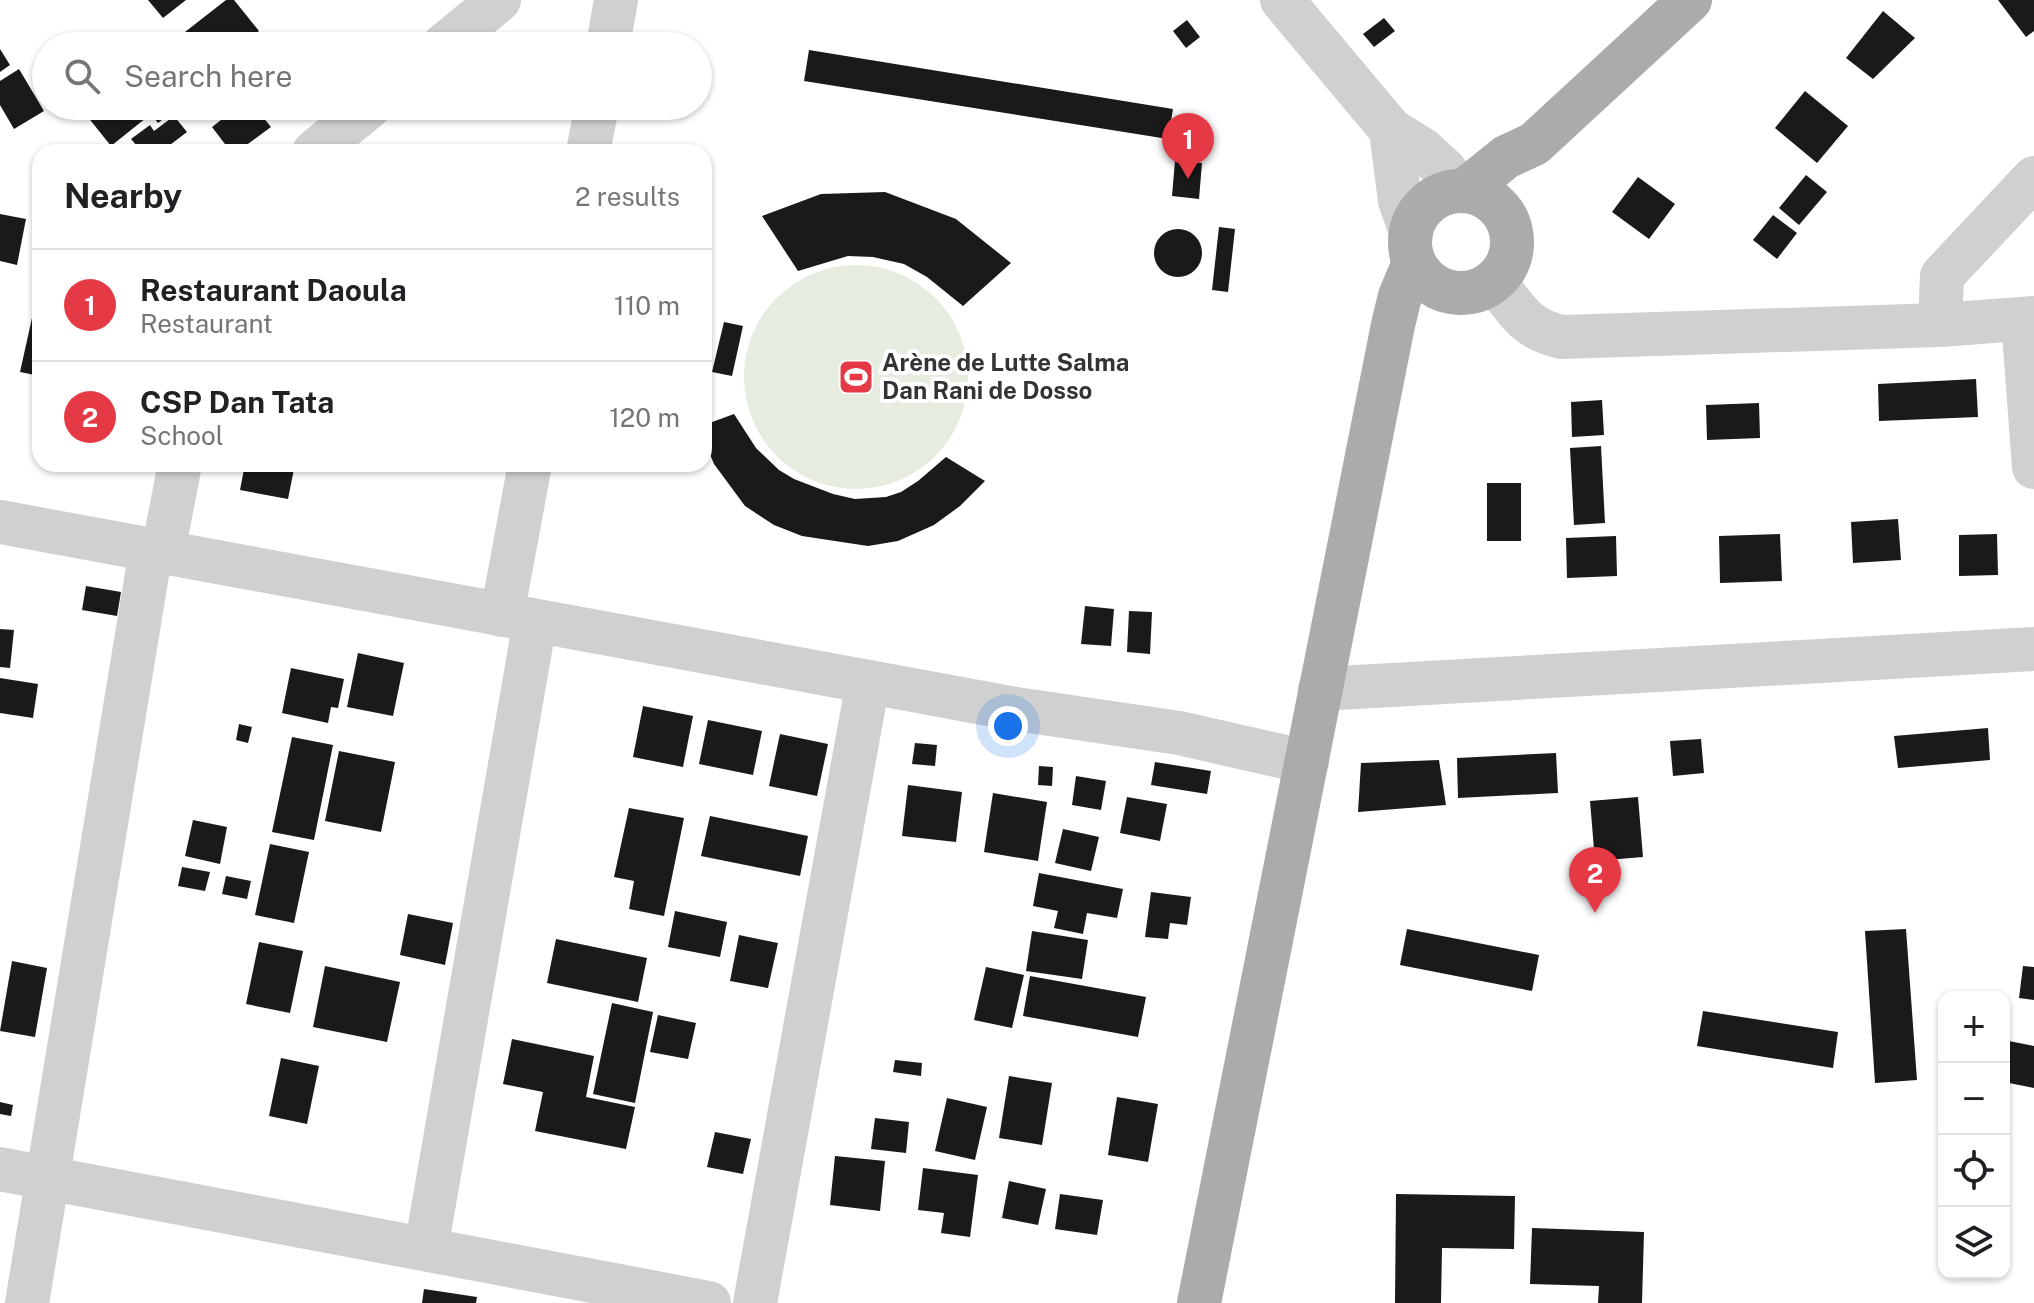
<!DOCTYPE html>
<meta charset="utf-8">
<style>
body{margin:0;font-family:"Public Sans",sans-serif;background:#f6f6f6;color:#202124}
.controls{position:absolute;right:24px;bottom:24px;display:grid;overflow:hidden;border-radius:16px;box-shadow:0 2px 6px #0004}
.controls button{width:72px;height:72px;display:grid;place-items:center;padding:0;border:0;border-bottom:2px solid #e0e0e0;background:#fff;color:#202124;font:40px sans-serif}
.you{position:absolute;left:1008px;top:726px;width:28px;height:28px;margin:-20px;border:6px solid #fff;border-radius:50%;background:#1a73e8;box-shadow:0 0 0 12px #1a73e833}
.badge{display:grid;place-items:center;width:52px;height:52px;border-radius:50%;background:#e63946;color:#fff;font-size:26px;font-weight:700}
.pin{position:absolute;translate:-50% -66px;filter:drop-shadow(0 2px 4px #0008)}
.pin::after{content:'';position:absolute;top:42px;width:28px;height:24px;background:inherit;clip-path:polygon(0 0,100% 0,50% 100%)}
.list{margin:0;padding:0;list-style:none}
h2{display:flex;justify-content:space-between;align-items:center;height:104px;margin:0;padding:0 32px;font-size:34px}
h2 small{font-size:26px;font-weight:400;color:#757577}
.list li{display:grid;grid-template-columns:52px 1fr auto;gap:24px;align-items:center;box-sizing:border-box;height:112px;padding:0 32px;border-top:2px solid #e0e0e0}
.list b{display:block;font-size:30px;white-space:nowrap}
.list p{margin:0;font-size:26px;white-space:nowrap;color:#757577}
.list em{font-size:26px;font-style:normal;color:#757577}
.icon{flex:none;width:44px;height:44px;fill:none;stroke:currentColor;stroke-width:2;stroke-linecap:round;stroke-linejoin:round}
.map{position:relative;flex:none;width:2034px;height:1303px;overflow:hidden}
.search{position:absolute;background:#fff;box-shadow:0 2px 6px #0004;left:32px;top:32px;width:680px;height:88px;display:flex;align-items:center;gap:20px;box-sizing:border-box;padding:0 28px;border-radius:44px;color:#757577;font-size:30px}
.panel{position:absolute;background:#fff;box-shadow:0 2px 6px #0004;left:32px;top:144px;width:680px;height:328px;border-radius:24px}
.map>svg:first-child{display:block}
.green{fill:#e6ecdf}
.building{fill:#1a1a1a}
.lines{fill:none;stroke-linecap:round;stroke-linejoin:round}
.minor{stroke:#d0d0d0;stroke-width:44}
.major{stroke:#ababab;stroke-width:44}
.labels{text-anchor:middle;stroke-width:8;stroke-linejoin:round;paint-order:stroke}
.poi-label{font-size:24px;font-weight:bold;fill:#333;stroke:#fff;text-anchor:start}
</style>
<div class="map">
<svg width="2034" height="1303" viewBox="0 0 2034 1303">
<rect width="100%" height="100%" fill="#fff"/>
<!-- green -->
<circle class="green" cx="856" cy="377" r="112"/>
<!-- building -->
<g class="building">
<path d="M148 0H186L163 18Z"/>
<path d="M226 0H234L259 31 240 46H182L176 39Z"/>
<path d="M1998 0H2034V31L2026 37Z"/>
<path d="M1883 11 1915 38 1873 79 1846 58Z"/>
<path d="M1384 18 1395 31 1374 47 1363 34Z"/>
<path d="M1187 20 1200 37 1186 48 1173 31Z"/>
<path d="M0 49 10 65 0 72Z"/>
<path d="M809 50 1173 109 1168 139 804 81Z"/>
<path d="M19 69 44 111 14 129 0 105V81Z"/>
<path d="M1805 91 1848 126 1817 163 1775 128Z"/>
<path d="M79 106H167L172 112 158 123 151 114 111 146Z"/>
<path d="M239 106H254L271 127 237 152H231L212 127Z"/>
<path d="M174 116 187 132 162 151 158 146 149 152H142L131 139 150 125 154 131Z"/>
<path d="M1175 161 1202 163 1199 199 1172 196Z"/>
<path d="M1806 175 1827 192 1799 225 1779 208Z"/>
<path d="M1638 177 1675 204 1649 239 1612 212Z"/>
<path d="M885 192 956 219 1011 263 963 306 927 277 904 264 873 257 848 256 798 271 762 216 821 194Z"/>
<path d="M0 214 26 219 17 265 0 261Z"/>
<path d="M1773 215 1797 233 1777 259 1753 240Z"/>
<path d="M1219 227 1235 229 1228 292 1212 290Z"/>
<circle cx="1178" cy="253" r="24"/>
<path d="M36 300 40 301V376L20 372Z"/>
<path d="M724 322 743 326 732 376 712 372Z"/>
<path d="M1976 379 1978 417 1879 421 1878 384Z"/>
<path d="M1602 400 1604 435 1572 437 1571 402Z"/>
<path d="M1759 403 1760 438 1707 440 1706 405Z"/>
<path d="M734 414 756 448 779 470 794 479 833 494 855 499 886 497 901 492 918 481 946 457 985 481 960 506 934 525 898 541 868 546 802 536 774 525 745 506 714 464 704 440V425Z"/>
<path d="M1601 446 1605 523 1574 525 1570 448Z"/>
<path d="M245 464H295L288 499 240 490Z"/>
<rect x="1487" y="483" width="34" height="58"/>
<path d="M1898 519 1901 560 1853 563 1851 522Z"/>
<path d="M1780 534 1782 581 1720 583 1719 536Z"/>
<path d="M1997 534 1998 575 1959 576V535Z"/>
<path d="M1616 536 1617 576 1567 578 1566 538Z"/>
<path d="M86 586 121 592 117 616 82 610Z"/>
<path d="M1085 606 1114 609 1111 646 1081 644Z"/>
<path d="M1129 611 1152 612 1150 654 1127 652Z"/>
<path d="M0 629 14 630 10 668 0 667Z"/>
<path d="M358 653 404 663 393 716 347 707Z"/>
<path d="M291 668 344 679 338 708 331 707 328 723 282 713Z"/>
<path d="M0 678 38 684 33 718 0 713Z"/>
<path d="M643 706 693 716 683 767 633 757Z"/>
<path d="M708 720 762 731 753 775 699 764Z"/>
<path d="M239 724 252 727 248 743 236 740Z"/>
<path d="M1988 728 1990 760 1898 768 1894 736Z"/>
<path d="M780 734 828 744 817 796 769 786Z"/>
<path d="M292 737 333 745 314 840 272 832Z"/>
<path d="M1701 739 1704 773 1673 776 1670 741Z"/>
<path d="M915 743 937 745 935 766 912 764Z"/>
<path d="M339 751 395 762 381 832 325 821Z"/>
<path d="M1556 753 1558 793 1458 798 1457 758Z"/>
<path d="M1439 760 1446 805 1358 812 1361 763Z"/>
<path d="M1155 762 1211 771 1207 794 1151 785Z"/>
<path d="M1039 766 1053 767 1052 786 1038 785Z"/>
<path d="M1076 776 1106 781 1101 810 1072 805Z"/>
<path d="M908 785 962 792 956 842 902 836Z"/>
<path d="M993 793 1047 802 1038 861 984 852Z"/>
<path d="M1127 797 1167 804 1160 841 1120 833Z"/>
<path d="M1638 797 1643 857 1595 861 1590 801Z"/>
<path d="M629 808 684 818 664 916 629 909 634 881 614 877Z"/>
<path d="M710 816 808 836 800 876 701 856Z"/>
<path d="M193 820 227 827 220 864 185 856Z"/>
<path d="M1063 829 1099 837 1091 871 1055 863Z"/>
<path d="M270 844 309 852 294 923 255 915Z"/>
<path d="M182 867 210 872 205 891 178 886Z"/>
<path d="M1039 873 1123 889 1117 918 1087 913 1083 934 1054 928 1058 911 1033 906Z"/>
<path d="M226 876 251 881 247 899 222 894Z"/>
<path d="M1151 892 1191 897 1187 925 1170 923 1168 939 1145 937Z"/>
<path d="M675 911 727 922 720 957 668 947Z"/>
<path d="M408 914 453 923 445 965 400 955Z"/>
<path d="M1407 929 1539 955 1532 991 1400 965Z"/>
<path d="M1906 929 1917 1080 1875 1083 1865 931Z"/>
<path d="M1032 931 1088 940 1082 979 1026 971Z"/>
<path d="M739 935 778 943 768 988 730 981Z"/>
<path d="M556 939 647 958 638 1002 547 983Z"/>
<path d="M259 942 303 951 290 1013 246 1004Z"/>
<path d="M12 961 47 968 35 1037 0 1031Z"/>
<path d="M325 966 400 982 387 1042 313 1027Z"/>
<path d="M2023 966 2034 967V1000L2019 998Z"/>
<path d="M986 967 1024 975 1012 1028 974 1020Z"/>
<path d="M1030 976 1146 997 1138 1037 1023 1016Z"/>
<path d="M612 1003 653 1012 635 1103 593 1094Z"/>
<path d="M1703 1011 1838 1032 1833 1068 1697 1046Z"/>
<path d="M658 1015 696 1023 688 1059 650 1052Z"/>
<path d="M512 1039 594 1056 586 1097 635 1107 626 1149 535 1131 543 1092 503 1084Z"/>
<path d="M2004 1040 2034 1046V1088L2004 1082Z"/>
<path d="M281 1058 319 1066 307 1124 269 1116Z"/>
<path d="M895 1060 922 1063 921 1076 893 1072Z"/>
<path d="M1009 1076 1052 1083 1042 1145 999 1138Z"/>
<path d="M1117 1097 1158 1104 1148 1162 1108 1155Z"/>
<path d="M947 1098 987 1107 975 1160 935 1151Z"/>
<path d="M0 1102 13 1105 11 1116 0 1114Z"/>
<path d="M875 1118 909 1122 906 1153 871 1149Z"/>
<path d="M715 1132 751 1139 743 1174 707 1167Z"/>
<path d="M835 1156 885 1161 880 1211 830 1205Z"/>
<path d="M923 1168 978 1175 970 1237 941 1233 944 1213 918 1210Z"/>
<path d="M1009 1181 1046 1189 1038 1225 1002 1218Z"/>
<path d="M1060 1194 1103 1200 1097 1235 1055 1229Z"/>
<path d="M1396 1194 1515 1196 1514 1249 1442 1248 1441 1303H1395Z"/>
<path d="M1532 1228 1644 1232 1642 1303H1598L1599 1286 1530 1284Z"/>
<path d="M424 1289 477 1297 476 1303H422Z"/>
</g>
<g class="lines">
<!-- minor -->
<g class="minor">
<path d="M1282 0 1391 130 1423 150 1445 170 1458 191"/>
<path d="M443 46 499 0"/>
<path d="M608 46 616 0"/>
<path d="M1391 130 1400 201 1411 232"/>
<path d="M314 152 370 106"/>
<path d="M588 152 597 106"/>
<path d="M1494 281C1517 310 1525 329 1562 337L1940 325 2034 318"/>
<path d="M2023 319 2034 467"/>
<path d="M1940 325 1942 276 2034 178"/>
<path d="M0 522 1016 709 1179 733 1307 762"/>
<path d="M163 552 180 464"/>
<path d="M502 615 530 464"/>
<path d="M1320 689 2034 649"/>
<path d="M0 1169 709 1303"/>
<path d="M426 1249 535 621"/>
<path d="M27 1303 151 550"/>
<path d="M755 1303 868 682"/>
</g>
<!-- major -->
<g class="major">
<path d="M1464 191 1506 157 1534 144 1690 0"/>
<circle cx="1461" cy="242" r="51"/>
<path d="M1199 1303 1393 325 1400 296 1414 263"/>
</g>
</g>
<!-- icons -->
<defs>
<symbol id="stadium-square" viewBox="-11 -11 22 22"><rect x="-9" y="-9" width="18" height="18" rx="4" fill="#e63946" stroke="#fff"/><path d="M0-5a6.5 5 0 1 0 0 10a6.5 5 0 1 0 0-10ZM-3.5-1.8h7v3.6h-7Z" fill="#fff"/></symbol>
</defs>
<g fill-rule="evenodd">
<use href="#stadium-square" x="836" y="357" width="40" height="40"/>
</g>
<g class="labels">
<!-- poi labels -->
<g class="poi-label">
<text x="882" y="371">Arène de Lutte Salma<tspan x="882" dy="28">Dan Rani de Dosso</tspan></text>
</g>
</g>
</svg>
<div class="controls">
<button>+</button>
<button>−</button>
<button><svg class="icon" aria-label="locate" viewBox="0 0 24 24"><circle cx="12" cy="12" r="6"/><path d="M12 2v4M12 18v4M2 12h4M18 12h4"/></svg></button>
<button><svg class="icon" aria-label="layers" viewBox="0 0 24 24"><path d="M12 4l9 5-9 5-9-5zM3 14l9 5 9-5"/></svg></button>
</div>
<div class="you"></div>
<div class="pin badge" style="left:1188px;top:179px">1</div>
<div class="pin badge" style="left:1595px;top:913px">2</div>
<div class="search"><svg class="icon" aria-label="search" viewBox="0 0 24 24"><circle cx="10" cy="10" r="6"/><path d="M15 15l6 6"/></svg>Search here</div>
<section class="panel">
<h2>Nearby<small>2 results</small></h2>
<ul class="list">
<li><span class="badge">1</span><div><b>Restaurant Daoula</b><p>Restaurant</p></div><em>110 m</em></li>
<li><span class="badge">2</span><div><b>CSP Dan Tata</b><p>School</p></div><em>120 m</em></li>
</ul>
</section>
</div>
